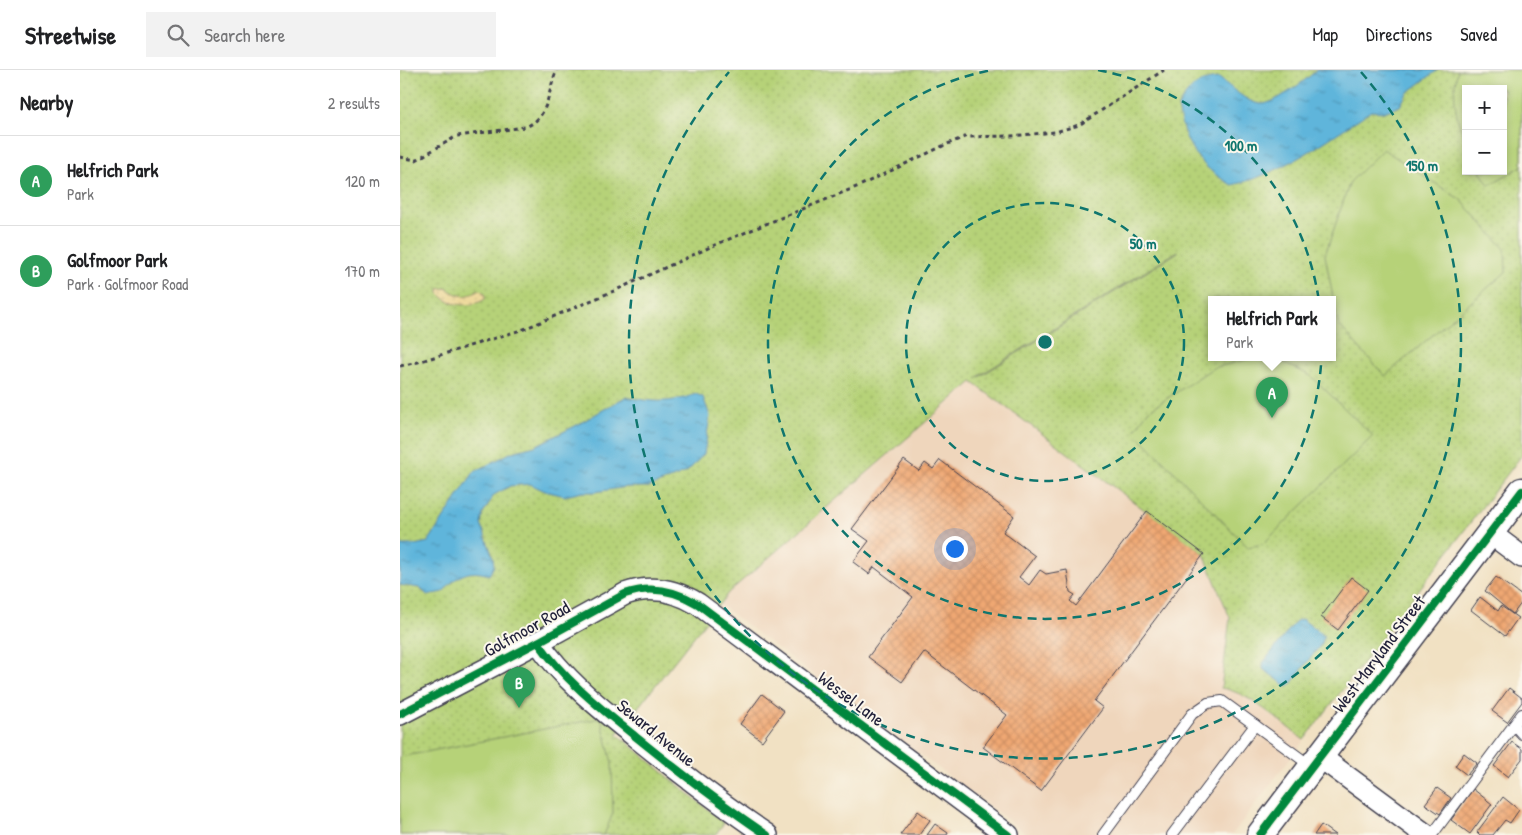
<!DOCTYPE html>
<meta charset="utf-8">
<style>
body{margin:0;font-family:"Patrick Hand",sans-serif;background:#f2f2f2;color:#202124}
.controls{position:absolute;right:15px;top:15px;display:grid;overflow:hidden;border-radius:0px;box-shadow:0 2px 8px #0003}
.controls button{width:45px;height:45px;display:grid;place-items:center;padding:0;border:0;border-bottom:1px solid #e0e0e0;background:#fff;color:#202124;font:25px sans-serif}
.you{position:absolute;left:554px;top:478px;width:18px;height:18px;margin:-12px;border:4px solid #fff;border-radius:50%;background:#1a73e8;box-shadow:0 0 0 8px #1a73e833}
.badge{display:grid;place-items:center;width:32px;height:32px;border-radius:50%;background:#d93025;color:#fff;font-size:16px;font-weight:700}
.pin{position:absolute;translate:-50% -41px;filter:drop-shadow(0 1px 2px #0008)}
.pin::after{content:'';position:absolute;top:26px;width:18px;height:15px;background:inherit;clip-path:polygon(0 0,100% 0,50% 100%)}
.popup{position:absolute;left:808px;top:226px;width:128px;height:65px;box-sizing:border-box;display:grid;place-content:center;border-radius:0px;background:#fff;filter:drop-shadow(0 1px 4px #0005);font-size:16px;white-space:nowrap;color:#757577}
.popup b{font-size:19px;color:#202124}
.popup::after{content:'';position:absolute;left:50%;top:100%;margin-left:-10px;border:10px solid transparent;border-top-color:#fff}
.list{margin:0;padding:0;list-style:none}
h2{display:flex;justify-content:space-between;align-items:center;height:65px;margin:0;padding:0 20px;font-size:21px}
h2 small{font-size:16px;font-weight:400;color:#757577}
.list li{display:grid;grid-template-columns:32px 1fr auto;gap:15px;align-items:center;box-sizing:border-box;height:90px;padding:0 20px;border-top:1px solid #e0e0e0}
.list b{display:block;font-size:19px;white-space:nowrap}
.list p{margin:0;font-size:16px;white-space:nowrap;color:#757577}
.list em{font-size:16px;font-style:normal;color:#757577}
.icon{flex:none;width:28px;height:28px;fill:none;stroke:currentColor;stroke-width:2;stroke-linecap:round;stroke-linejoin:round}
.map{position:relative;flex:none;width:1122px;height:765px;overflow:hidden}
header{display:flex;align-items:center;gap:30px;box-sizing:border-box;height:70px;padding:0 25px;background:#fff;border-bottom:1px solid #e0e0e0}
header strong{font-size:24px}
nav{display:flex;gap:28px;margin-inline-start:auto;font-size:18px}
.search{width:350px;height:45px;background:#f2f2f2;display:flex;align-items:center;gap:12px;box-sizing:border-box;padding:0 18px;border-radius:0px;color:#757577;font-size:19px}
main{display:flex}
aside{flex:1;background:#fff}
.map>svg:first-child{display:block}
.built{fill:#efd6bc}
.green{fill:url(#green-dots);stroke:#6c7a5a;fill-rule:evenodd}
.sand{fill:url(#sand-dots);stroke:#887e6c}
.pitch{fill:#b6d278;stroke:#6c7a5a}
.water{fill:url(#water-ripples);stroke:#406c8b}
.building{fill:url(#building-cross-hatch)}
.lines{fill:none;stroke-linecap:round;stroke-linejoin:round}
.service-casing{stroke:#413f4f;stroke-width:12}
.minor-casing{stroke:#413f4f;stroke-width:24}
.tertiary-casing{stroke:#413f4f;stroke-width:29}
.path{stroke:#413f4f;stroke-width:3;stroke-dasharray:4 4;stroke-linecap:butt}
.service{stroke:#fff;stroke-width:10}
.minor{stroke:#fff;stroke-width:21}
.tertiary{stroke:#fff;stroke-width:26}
.cycleway-casing{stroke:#fbf7ec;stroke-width:11}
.cycleway{stroke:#00873e;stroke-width:8}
.ring{fill:none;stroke:#0f766e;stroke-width:2.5;stroke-dasharray:9 6}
.labels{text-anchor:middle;stroke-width:4;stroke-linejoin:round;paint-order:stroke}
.street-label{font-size:18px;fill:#22223b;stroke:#fbf7ec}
.centre{fill:#0f766e;stroke:#fbf7ec;stroke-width:2.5}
.ring-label{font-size:15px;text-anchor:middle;font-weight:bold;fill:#0f766e;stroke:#fbf7ec;stroke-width:4;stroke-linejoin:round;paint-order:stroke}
</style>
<header>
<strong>Streetwise</strong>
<div class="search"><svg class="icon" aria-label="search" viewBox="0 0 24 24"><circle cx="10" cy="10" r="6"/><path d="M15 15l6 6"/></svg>Search here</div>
<nav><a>Map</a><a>Directions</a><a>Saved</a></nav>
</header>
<main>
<aside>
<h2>Nearby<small>2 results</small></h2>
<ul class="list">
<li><span class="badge" style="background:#2e9e5b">A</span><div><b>Helfrich Park</b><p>Park</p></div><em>120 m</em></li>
<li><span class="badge" style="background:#2e9e5b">B</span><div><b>Golfmoor Park</b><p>Park · Golfmoor Road</p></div><em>170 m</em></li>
</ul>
</aside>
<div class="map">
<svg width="1122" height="765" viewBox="0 0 1122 765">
<defs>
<pattern id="green-dots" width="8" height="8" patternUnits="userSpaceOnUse" patternTransform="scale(1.25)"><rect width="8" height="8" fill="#b6d278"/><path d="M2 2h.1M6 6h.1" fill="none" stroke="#9cb469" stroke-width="1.8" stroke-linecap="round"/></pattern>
<pattern id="sand-dots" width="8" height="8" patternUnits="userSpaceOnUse" patternTransform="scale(1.25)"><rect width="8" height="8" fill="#eeda9e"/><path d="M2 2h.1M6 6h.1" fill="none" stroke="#ccbb89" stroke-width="1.8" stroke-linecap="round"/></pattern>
<pattern id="water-ripples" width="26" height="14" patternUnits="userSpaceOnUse" patternTransform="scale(1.25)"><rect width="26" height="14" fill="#5fb5db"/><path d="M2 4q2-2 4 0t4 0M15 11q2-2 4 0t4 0" fill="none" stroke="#4e93b3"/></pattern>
<pattern id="building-cross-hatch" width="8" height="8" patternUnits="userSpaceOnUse" patternTransform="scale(1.25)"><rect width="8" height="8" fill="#efa772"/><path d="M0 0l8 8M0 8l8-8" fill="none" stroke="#cd8f64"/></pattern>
</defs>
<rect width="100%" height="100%" fill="#fbf7ec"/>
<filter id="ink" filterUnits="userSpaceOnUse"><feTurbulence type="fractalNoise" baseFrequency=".02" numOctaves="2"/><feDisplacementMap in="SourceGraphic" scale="10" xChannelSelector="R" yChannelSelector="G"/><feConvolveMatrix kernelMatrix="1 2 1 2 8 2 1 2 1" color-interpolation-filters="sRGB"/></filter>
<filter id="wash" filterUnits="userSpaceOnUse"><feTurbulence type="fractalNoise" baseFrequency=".0096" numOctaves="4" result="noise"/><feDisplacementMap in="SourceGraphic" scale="20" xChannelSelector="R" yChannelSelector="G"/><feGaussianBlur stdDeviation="1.12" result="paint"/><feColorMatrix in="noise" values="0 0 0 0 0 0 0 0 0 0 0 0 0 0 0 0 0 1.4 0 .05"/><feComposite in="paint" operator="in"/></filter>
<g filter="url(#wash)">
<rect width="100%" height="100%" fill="#f1e1c3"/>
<!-- built -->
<path class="built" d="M572 312 804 484 830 548 821 617 832 619 845 626 904 670 832 765H628L320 535 329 522Z"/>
<!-- green -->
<path class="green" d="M0 0H1122V385L904 670C881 653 849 622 821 618L830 548 804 484 572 312 329 522 217 664 324 753 315 765H0ZM1066 19H1103V101H1066ZM778 181V182L576 309 579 306ZM812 229H932V287H812Z"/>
<!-- sand -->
<path class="sand" d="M46 218C56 225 67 230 77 220H81L85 224V229C72 238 48 237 39 223V219Z"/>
<!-- pitch -->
<g class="pitch">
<path d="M1058 0H1122V96L1089 115 1080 101H1103V19H1066V72C1056 50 1051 24 1058 0Z"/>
<path d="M983 79 1061 130 1105 179 1106 202 985 306 938 254 925 185 950 112Z"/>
<path d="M857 287H872L911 306 973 366 863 474 848 477 734 361 748 341 813 298Z"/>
<path d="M201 648 212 693 213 743 204 765H0V687Z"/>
</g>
<!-- water -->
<g class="water">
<path d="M917 0H1038L1007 23 1000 36 984 42 971 41C926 70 885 103 832 115 799 97 783 73 778 36 790 18 796 10 819 8 830 16 847 33 861 34 874 35 907 9 917 0Z"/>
<path d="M296 324 303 327 310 346 304 384 287 402 250 417H227L195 422H183L165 426 145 421 130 414 110 416 94 425 83 444 81 454 93 487 94 496 89 505C68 498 56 506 43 522L27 525 20 518 0 515V475H14L28 472 74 402 112 382 135 376 177 355 225 327C254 332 268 334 296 324Z"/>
<path d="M902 549 924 566 922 573 890 615H885L863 599V593L896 551Z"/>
</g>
<g id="blocks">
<!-- building -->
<g class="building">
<path d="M504 390 519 401 525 393 533 399 540 390 614 446 603 462 635 486 619 507 629 515 640 500 646 504 667 500 670 522 675 525 670 531 676 536 747 441 804 484 694 631 703 638 641 721 583 677 607 645 524 582 502 612 468 587 513 527 474 497 469 504 453 492 469 471 452 459Z"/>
<path d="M951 507 968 520 938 560 921 547Z"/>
<path d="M1096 507 1122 526V532L1113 544 1085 521Z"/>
<path d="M1080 527 1098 541 1101 536 1118 548 1105 566 1071 540Z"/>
<path d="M1109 618 1122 628V632L1107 652 1092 641Z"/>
<path d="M362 624 384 641 362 671 340 654Z"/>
<path d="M1112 672 1122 679V689L1108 707 1094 696Z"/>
<path d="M1064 683 1077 693 1067 705 1055 696Z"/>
<path d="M1037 718 1051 728 1040 744 1025 734Z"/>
<path d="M1073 719 1092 734 1070 764 1051 750Z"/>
<path d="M1103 727 1119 740 1110 753 1105 750 1093 765H1080L1077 762Z"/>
<path d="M518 741 530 750 519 765H500Z"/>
<path d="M535 754 548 763 547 765H527Z"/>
<path d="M921 755 935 765H914Z"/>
</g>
</g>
</g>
<g filter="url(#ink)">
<use href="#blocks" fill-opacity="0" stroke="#413f4f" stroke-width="1"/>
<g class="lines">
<defs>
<g id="service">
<path d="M1114 655 1122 664"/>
<path d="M703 765 792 644 808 633 822 631 911 696"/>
<path d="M772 765 855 655"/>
<path d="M1032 765 1122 644"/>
</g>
<g id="minor">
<path d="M1090 463 1122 487"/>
<path d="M138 572C164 610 200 638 236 667 278 701 321 734 367 765"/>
<path d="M0 644 138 572 225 524C250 515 275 520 298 534L608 765"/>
<path d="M919 686 1026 765"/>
</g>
<path id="tertiary" d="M860 765 1122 421"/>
</defs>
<!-- service casing -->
<use href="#service" class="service-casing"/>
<!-- minor casing -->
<use href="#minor" class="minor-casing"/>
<!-- tertiary casing -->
<use href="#tertiary" class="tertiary-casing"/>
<!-- path -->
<g class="path">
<path d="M0 87 16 90 57 66 125 57C150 48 147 21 157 0"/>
<path d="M0 296 18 292 124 259 216 220 317 174 459 116 545 75 565 67 611 66 655 62 679 55 764 0"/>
</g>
<!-- service -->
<use href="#service" class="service"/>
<!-- minor -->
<use href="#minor" class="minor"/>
<!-- tertiary -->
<use href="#tertiary" class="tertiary"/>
<defs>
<g id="cycleway">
<path d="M138 572C164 610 200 638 236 667 278 701 321 734 367 765"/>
<path d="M0 644 138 572 225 524C250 515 275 520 298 534L608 765"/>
<path d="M860 765 1122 421"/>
</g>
</defs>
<!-- cycleway casing -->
<use href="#cycleway" class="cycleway-casing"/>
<!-- cycleway -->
<use href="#cycleway" class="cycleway"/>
</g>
</g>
<!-- distance rings -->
<g class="ring">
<circle cx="645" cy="272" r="139"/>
<path d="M698 0A277 277 0 1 1 592 0"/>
<path d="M961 2A416 416 0 1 1 329 2"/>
</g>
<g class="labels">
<!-- street labels -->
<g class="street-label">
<text transform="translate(127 559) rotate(-29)" y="6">Golfmoor Road</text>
<text transform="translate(979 584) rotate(-53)" y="6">West Maryland Street</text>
<text transform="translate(451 629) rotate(37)" y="6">Wessel Lane</text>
<text transform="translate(256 663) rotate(39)" y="6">Seward Avenue</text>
</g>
</g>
<circle cx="645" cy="272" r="8" class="centre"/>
<g class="ring-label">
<text x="841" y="81">100 m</text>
<text x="1022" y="101">150 m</text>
<text x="743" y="179">50 m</text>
</g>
</svg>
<div class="controls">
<button>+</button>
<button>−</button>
</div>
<div class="you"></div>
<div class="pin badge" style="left:872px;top:348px;background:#2e9e5b">A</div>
<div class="popup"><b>Helfrich Park</b>Park</div>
<div class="pin badge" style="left:119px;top:638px;background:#2e9e5b">B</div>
</div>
</main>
